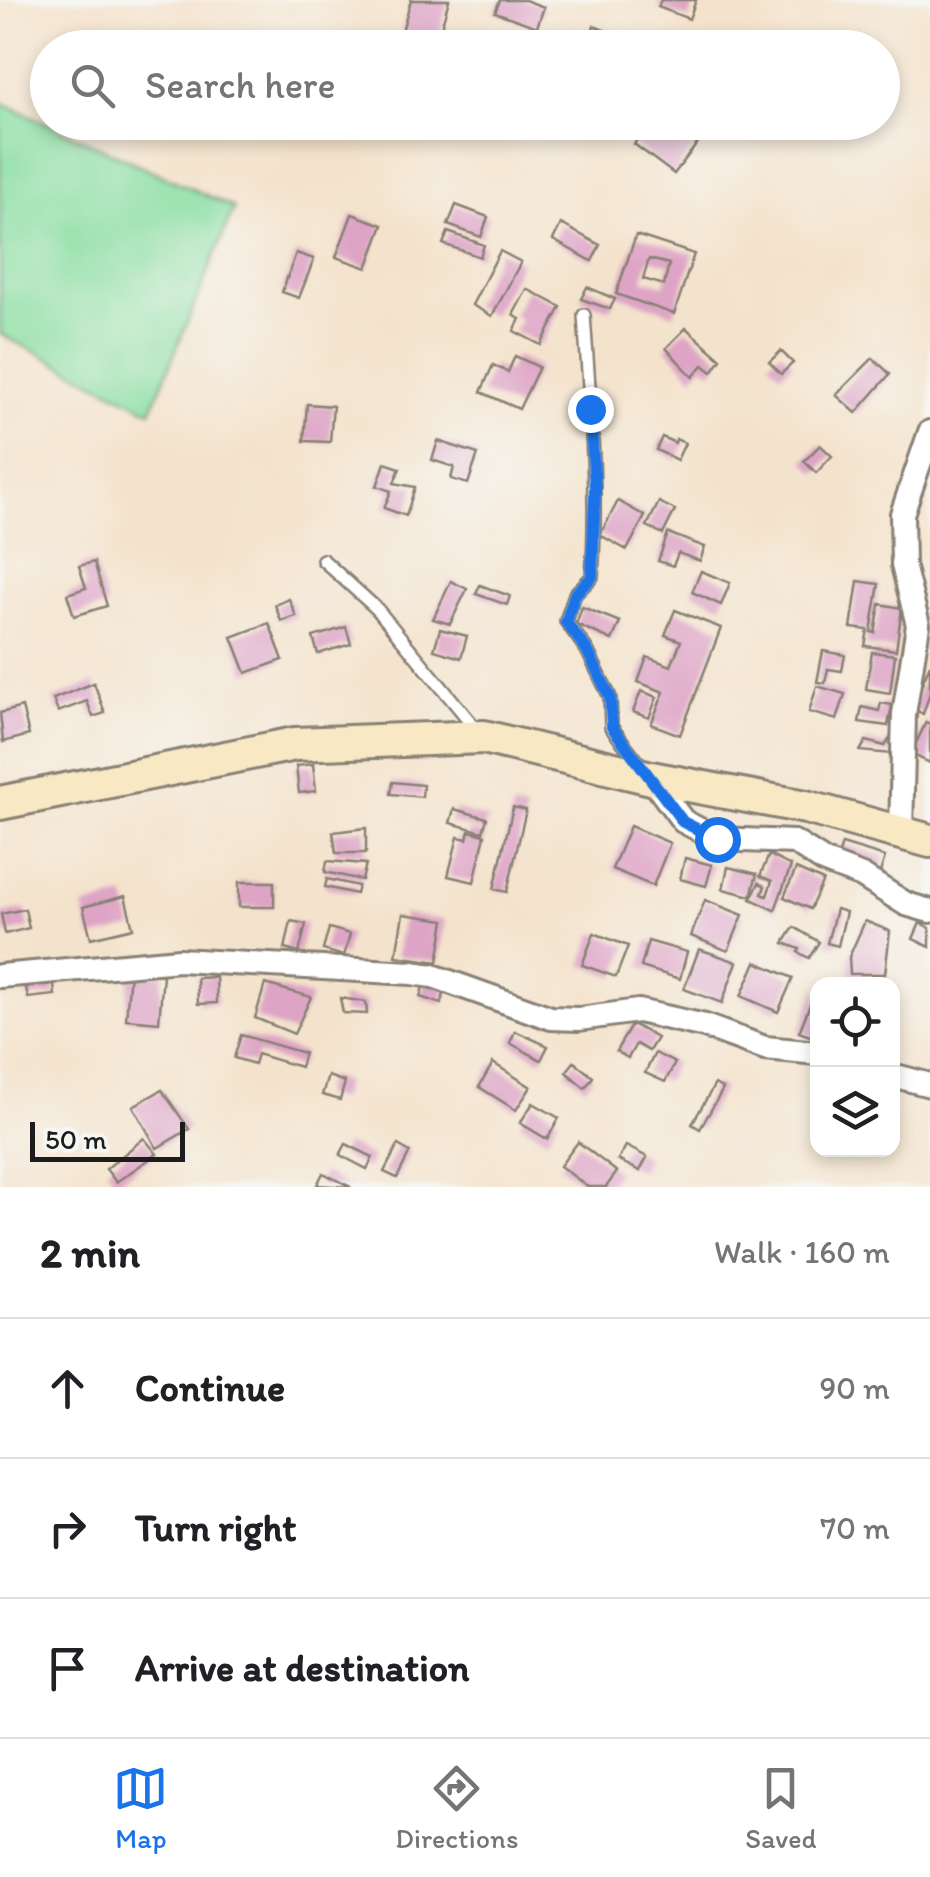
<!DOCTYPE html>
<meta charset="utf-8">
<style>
body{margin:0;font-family:Itim,sans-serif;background:#f6f6f6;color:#202124}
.controls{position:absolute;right:30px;bottom:30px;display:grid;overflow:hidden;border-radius:20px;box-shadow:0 5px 15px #0003}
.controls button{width:90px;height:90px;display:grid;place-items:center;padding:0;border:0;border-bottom:2px solid #e0e0e0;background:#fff;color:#202124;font:50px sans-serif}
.scale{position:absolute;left:30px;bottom:25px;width:155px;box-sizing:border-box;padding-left:10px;border:5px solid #1c1c1c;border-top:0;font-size:28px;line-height:35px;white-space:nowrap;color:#1c1c1c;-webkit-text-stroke:8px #f6f6f2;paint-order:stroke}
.stop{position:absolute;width:30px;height:30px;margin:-22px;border:8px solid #1a73e8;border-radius:50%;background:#fff}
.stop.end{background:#1a73e8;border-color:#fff;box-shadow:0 2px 10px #0008}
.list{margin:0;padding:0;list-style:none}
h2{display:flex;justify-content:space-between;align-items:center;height:130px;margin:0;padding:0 40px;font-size:42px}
h2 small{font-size:32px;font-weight:400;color:#757577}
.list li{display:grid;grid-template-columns:65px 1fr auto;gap:30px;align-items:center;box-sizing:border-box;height:140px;padding:0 40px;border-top:2px solid #e0e0e0}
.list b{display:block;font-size:38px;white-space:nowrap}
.list em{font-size:32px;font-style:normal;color:#757577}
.icon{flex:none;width:55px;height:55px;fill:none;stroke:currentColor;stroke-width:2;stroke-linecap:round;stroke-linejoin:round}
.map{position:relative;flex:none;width:930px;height:1187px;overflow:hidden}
.search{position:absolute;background:#fff;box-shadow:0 5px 15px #0003;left:30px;right:30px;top:30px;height:110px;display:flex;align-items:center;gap:25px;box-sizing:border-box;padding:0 35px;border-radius:55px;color:#757577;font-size:38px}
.sheet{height:550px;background:#fff}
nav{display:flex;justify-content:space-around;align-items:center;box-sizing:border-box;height:140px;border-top:2px solid #e0e0e0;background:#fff;font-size:28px;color:#757577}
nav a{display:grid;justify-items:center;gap:5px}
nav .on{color:#1a73e8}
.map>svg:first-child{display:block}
.green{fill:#89dea1;stroke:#527d5e;stroke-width:2.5}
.building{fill:#dea4c6;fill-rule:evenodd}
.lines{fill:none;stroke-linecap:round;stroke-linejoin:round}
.lane-casing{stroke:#888074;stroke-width:16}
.street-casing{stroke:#888074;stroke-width:28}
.secondary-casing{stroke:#888074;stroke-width:38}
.lane{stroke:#fff;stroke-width:11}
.street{stroke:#fff;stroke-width:22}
.secondary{stroke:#f8e8c3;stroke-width:32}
.route{stroke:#1a73e8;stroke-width:12}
</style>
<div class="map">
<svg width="930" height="1187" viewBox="0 0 930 1187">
<rect width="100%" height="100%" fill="#f6f6f2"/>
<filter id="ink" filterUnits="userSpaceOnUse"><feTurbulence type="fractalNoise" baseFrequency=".01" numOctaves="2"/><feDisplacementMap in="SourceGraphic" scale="20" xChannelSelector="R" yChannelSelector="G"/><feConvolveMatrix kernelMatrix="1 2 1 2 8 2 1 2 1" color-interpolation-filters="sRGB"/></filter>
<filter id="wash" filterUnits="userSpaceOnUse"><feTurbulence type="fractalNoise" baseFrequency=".0048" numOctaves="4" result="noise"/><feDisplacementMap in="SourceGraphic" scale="40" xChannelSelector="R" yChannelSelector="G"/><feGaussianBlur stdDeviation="2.25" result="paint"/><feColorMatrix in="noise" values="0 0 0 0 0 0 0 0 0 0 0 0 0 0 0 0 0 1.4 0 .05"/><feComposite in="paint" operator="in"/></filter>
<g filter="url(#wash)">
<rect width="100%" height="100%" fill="#f4e3cc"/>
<!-- green -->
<path class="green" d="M0 102 234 208 151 411 0 334Z"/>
<g id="blocks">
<!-- building -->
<g class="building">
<path d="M411 0H449L437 42 402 31Z"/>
<path d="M500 0H525L544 7 537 27 495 12Z"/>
<path d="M661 0H696L689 19 658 7Z"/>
<path d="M594 26 629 40 626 48H586Z"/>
<path d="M245 35 281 47V48H241Z"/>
<path d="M372 122H412L407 136Z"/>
<path d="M650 122H704L710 127 674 174 634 144Z"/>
<path d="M456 205 488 217 481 237 448 225Z"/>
<path d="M352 214 383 225 367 268 336 257Z"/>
<path d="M561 224 600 245 592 261 553 240Z"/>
<path d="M448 232 484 245 480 257 443 244Z"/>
<path d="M636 235 694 254 674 314 616 294ZM649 259 669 264 664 285 643 279Z"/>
<path d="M500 251 521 262 492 316 472 305Z"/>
<path d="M296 253 314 259 299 298 282 292Z"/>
<path d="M587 287 615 299 610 309 581 299Z"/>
<path d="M527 289 561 307 541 345 514 331 520 319 513 315Z"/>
<path d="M686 328 721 359 712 372 703 365 693 377 666 348Z"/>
<path d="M781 351 793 363 781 374 769 362Z"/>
<path d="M515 356 539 367 519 409 481 392 493 365 508 372Z"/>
<path d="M873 358 890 374 856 413 836 395Z"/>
<path d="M307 404 333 406 330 442 304 441Z"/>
<path d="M662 437 675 443 676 439 685 443 677 460 656 450Z"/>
<path d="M438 441 478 454 468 484 451 479 454 467 432 460Z"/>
<path d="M820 445 832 456 816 473 804 461Z"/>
<path d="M385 463 400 468 394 483 415 487 406 516 384 508 391 491 377 486Z"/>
<path d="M618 501 645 516 627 550 600 535Z"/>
<path d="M659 502 675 510 663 534 647 526Z"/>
<path d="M668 533 705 547 700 561 678 553 673 566 658 561Z"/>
<path d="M94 562 107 606 74 616 67 594 86 588 79 566Z"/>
<path d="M701 571 730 583 721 605 692 592Z"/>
<path d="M451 581 467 589 450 624 433 619Z"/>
<path d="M858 581 879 584 871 632 875 633 880 604 902 608 896 650 865 646 868 630 851 628Z"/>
<path d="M480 585 510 596 507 605 476 594Z"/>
<path d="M289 599 296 616 281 621 275 605Z"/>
<path d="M582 607 620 622 612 640 576 624Z"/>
<path d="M675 610 721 628 680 735 651 724 664 692 638 682 647 657 671 666 681 641 665 635Z"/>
<path d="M269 623 283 660 246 673 232 637Z"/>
<path d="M346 627 351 644 318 654 313 637Z"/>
<path d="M440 629 467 636 461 658 434 650Z"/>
<path d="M823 651 845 655 842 671 828 669 825 683 817 682Z"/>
<path d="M872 652 895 655 890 693 866 689Z"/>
<path d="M930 664V693L923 714 912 708Z"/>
<path d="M94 683 105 713 93 717 87 701 58 712 53 699Z"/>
<path d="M817 686 845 694 837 720 809 712Z"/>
<path d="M641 691 657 697 649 718 633 712Z"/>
<path d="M881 703 892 705 888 726 859 722 862 707 879 711Z"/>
<path d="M22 707 29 735 3 742 0 713Z"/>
<path d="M926 722 930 724V763L911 754Z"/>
<path d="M891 737 897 739 892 754 860 751 866 741 885 746Z"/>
<path d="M313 764 316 791 299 793 296 766Z"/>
<path d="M393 782 423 785 422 797 391 794Z"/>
<path d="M513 807 526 810 507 892 494 889Z"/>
<path d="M454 809 487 818 483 832 450 823Z"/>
<path d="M630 826 670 843 653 886 612 869Z"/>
<path d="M366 828V853H336L333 832Z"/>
<path d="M469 831 485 835 474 882 448 876 458 837 467 839Z"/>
<path d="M842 844 885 857 879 876 836 863Z"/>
<path d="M769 855 791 866 775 910 751 899 759 883 765 886 762 894 767 896 772 881 760 876Z"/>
<path d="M685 858 712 865 706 886 680 879Z"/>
<path d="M327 861 366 864 362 880 325 872Z"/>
<path d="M728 867 757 874 751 896 723 889Z"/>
<path d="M796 869 823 881 810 909 784 897Z"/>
<path d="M327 879 358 886 356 894 325 887Z"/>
<rect x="239" y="882" width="35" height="25"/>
<path d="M125 896 133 928 91 938 83 907Z"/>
<path d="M705 900 743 915 728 951 691 936Z"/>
<path d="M25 909 29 928 5 934 1 914Z"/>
<path d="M836 909 846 912 838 946 827 943Z"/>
<path d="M403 914 445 920 438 962 396 956Z"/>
<path d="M291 921 306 924 299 953 285 949Z"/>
<path d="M865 921 890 931 885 974H850L849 957Z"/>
<path d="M920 923 930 928V947L913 939Z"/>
<path d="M794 927 819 942 809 958 798 952 800 949 784 943Z"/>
<path d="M329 928 350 934 344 956 323 950Z"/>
<path d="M594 933 628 946 616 977 582 965Z"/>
<path d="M648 941 687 952 680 979 641 967Z"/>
<path d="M699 949 737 962 722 1003 684 989Z"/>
<path d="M756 962 793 978 778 1012 741 996Z"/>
<path d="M130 972 163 975 159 1022 126 1019Z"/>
<path d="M216 977 217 1003 198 1004 197 978Z"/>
<path d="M426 977 447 984 441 1004 420 997Z"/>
<path d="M54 984 55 995 28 998 26 987Z"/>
<path d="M265 984 311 997 294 1034 255 1018Z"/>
<path d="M818 984V1039L799 1032Z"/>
<path d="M340 998 366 1002 367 1014 343 1013Z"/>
<path d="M632 1024 657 1038 649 1051 636 1044 628 1058 616 1051Z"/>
<path d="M515 1031 548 1046 541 1060 510 1043Z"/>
<path d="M241 1035 304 1053 300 1067 257 1054 254 1064 234 1058Z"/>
<path d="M655 1053 675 1063 665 1082 645 1073Z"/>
<path d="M574 1062 593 1077 585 1088 566 1072Z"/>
<path d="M493 1063 531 1087 516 1110 479 1087Z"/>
<path d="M328 1076 345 1082 340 1100 322 1095Z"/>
<path d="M715 1084 723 1089 700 1129 692 1124Z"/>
<path d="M162 1090 189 1129 157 1148 133 1106Z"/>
<path d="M533 1103 559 1118 547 1139 520 1123Z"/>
<path d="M144 1138 157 1154 116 1182 106 1169Z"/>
<path d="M578 1142 617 1172 606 1187H588L560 1166Z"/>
<path d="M346 1144 373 1157 367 1169 340 1155Z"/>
<path d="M398 1145 410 1152 397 1178 384 1172Z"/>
<path d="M626 1146 647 1157 640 1171 618 1160Z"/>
<path d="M323 1173 351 1187 317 1185Z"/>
</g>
</g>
</g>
<g filter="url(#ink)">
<use href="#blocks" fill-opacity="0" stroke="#888074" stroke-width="2.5"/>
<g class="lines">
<defs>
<g id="lane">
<path d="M584 315C590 402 598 489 592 577L575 594 566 621 587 650 610 697 611 727 643 768"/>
<path d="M323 560 377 609 477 730"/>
</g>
<g id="street">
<path d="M651 778 683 821 717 839 794 842 825 862 862 876 906 904 930 911"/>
<path d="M901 831 904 714 918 625 903 565 902 514 930 432"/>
<path d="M0 976 179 960 412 973 433 976 551 1018 579 1019 638 1011 705 1026 765 1048 818 1053"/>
<path d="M892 1075 930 1085"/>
</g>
<path id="secondary" d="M0 803 295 744 484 737 651 778 806 807 930 841"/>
</defs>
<!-- lane casing -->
<use href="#lane" class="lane-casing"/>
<!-- street casing -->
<use href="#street" class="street-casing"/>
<!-- secondary casing -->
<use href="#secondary" class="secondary-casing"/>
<!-- lane -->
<use href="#lane" class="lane"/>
<!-- street -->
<use href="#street" class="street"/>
<!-- secondary -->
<use href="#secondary" class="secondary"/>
</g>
</g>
<g class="lines" filter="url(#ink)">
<!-- route -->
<path class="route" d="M590 409 595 489 592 577 575 594 566 622 587 650 610 697 612 727 683 822 717 839"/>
</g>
</svg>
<div class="controls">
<button><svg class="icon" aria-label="locate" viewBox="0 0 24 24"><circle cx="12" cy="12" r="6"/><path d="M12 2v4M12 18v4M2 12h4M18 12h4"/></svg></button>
<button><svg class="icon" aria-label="layers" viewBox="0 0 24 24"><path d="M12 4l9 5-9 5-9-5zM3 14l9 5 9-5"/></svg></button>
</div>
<div class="scale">50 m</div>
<div class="stop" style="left:717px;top:839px"></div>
<div class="stop end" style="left:590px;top:409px"></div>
<div class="search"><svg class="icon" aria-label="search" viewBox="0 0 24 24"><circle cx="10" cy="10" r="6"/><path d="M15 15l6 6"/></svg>Search here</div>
</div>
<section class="sheet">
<h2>2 min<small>Walk · 160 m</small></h2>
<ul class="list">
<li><svg class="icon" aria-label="ahead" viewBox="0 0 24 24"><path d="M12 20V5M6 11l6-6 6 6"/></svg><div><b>Continue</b></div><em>90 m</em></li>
<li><svg class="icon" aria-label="right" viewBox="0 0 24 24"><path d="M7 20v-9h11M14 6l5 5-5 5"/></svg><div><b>Turn right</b></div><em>70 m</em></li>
<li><svg class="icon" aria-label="arrive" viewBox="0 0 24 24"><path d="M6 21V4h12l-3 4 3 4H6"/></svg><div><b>Arrive at destination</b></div></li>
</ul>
</section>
<nav>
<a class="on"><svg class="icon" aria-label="map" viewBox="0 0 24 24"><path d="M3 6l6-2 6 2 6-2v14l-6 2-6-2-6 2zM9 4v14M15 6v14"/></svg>Map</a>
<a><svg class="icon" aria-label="directions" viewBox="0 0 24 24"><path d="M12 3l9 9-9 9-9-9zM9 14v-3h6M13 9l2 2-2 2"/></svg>Directions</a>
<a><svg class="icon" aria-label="saved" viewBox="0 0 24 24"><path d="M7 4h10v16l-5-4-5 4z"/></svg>Saved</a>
</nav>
